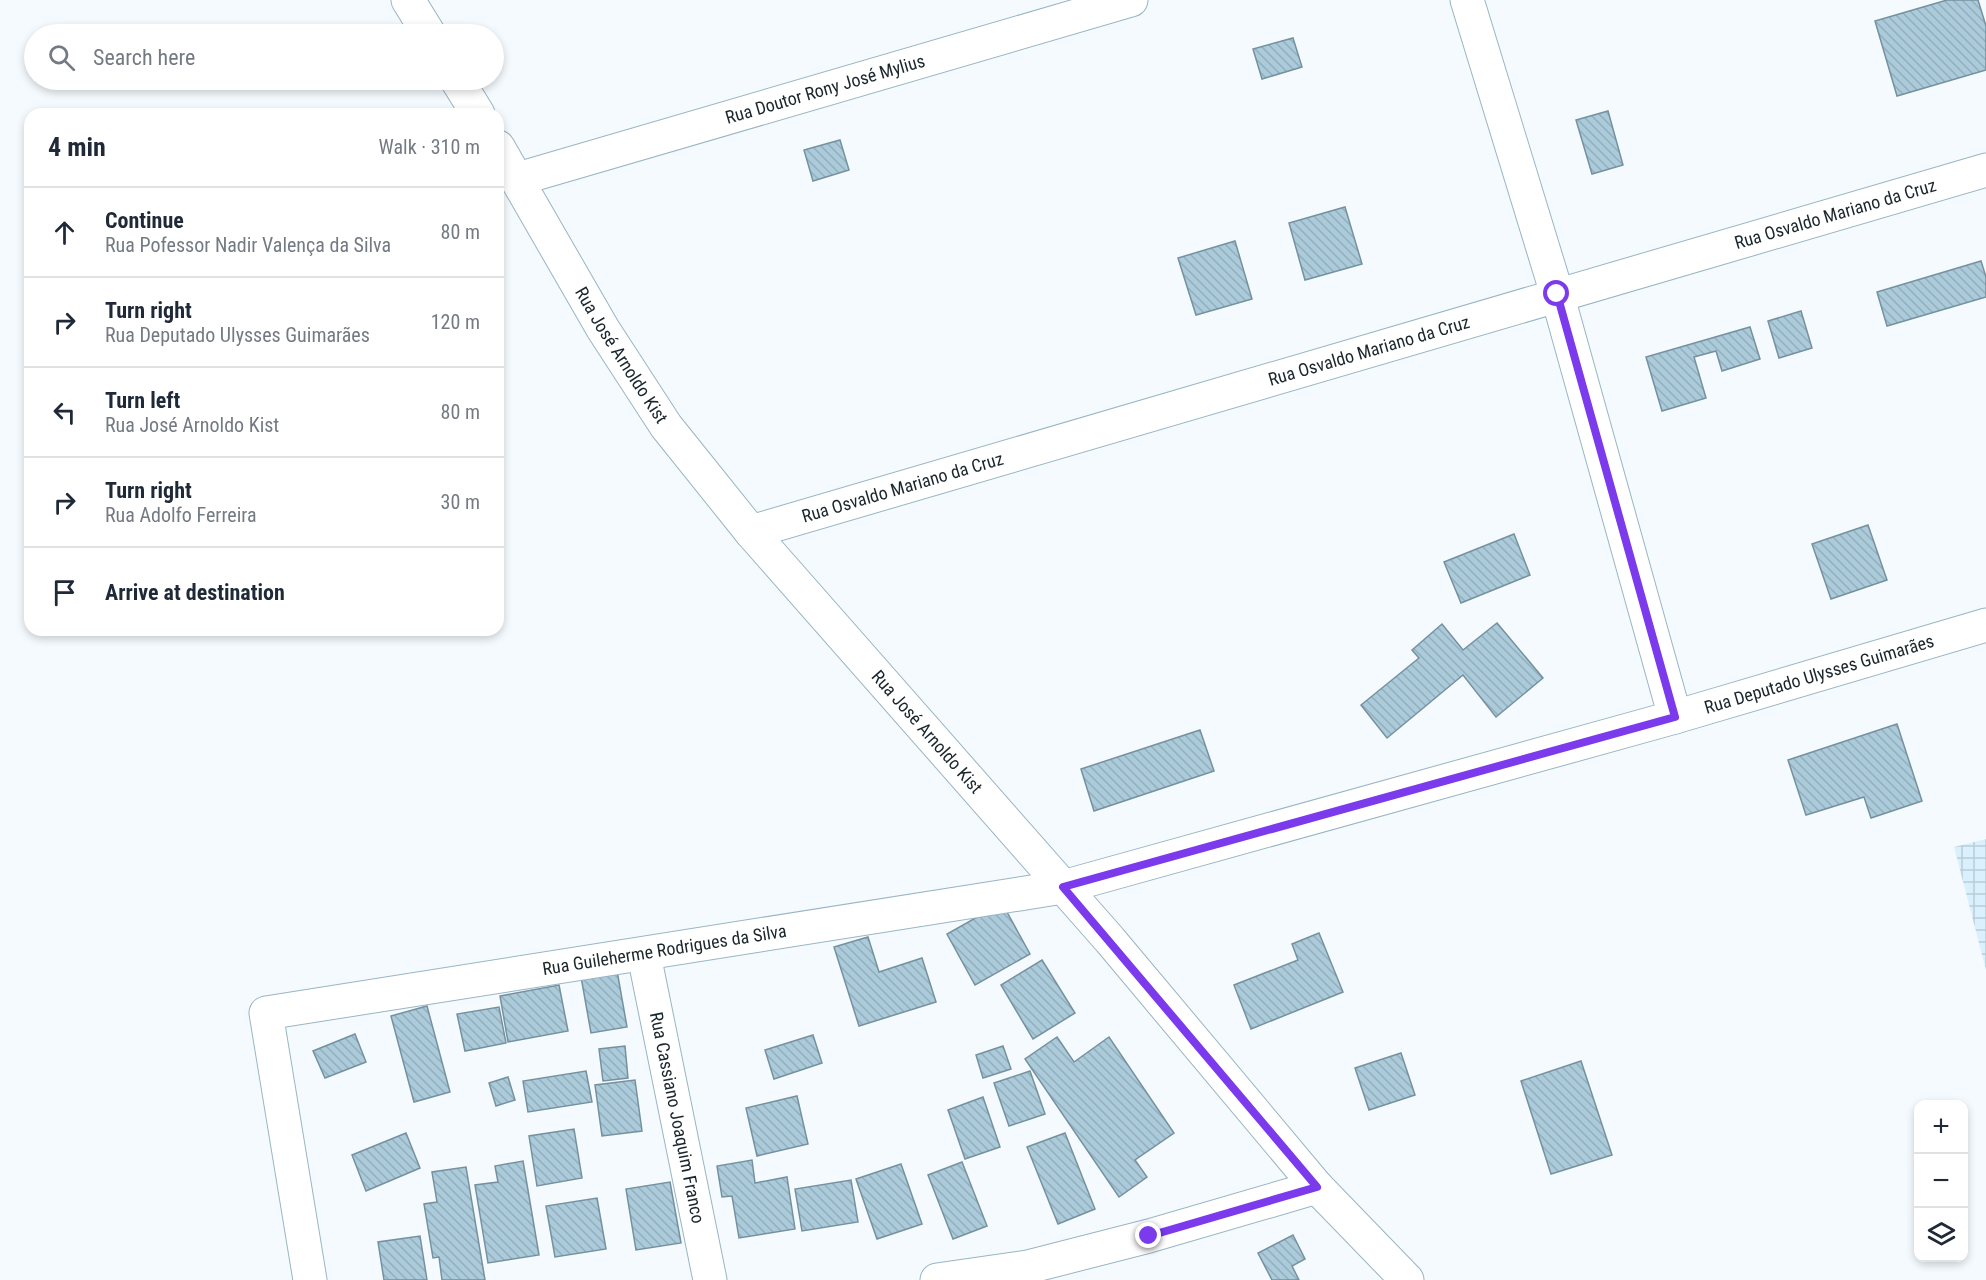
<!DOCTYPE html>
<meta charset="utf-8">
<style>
body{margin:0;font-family:"Roboto Condensed",sans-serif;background:#f6f6f7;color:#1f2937}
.controls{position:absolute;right:18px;bottom:18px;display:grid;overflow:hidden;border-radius:12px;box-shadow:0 3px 9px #0003}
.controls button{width:54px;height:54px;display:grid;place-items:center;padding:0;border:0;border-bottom:2px solid #e0e1e3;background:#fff;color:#1f2937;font:30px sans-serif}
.stop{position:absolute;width:18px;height:18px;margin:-14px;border:4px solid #7c3aed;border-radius:50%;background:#fff}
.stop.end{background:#7c3aed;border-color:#fff;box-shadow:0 2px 6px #0008}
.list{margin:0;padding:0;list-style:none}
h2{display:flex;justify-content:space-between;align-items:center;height:78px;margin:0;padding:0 24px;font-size:26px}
h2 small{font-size:20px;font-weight:400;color:#747a83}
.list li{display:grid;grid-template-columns:39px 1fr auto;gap:18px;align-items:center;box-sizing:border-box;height:90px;padding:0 24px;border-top:2px solid #e0e1e3}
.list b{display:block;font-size:22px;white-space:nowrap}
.list p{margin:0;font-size:20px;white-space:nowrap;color:#747a83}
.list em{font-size:20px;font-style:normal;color:#747a83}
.icon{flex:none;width:33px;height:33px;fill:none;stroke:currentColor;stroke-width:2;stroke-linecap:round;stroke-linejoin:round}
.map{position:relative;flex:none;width:1986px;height:1280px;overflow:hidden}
.search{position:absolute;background:#fff;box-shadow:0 3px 9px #0003;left:24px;top:24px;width:480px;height:66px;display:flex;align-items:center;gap:15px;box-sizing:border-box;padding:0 21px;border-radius:33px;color:#747a83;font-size:22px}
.panel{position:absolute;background:#fff;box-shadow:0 3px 9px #0003;left:24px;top:108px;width:480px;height:528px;border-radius:18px}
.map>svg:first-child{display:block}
.industrial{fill:url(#industrial-grid)}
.building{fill:url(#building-back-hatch);stroke:#75919f;stroke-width:1.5}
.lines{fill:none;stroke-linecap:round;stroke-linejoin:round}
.street-casing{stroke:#99b5c5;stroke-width:35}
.secondary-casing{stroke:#99b5c5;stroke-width:35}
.street{stroke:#fff;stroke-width:33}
.secondary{stroke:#fff;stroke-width:33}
.route{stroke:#7c3aed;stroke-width:8}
.labels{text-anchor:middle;stroke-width:6;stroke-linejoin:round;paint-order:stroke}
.street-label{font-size:18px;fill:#1a262b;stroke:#fff}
</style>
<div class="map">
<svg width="1986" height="1280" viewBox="0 0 1986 1280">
<defs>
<pattern id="industrial-grid" width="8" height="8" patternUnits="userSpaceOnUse" patternTransform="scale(1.5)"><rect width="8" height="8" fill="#daf0fc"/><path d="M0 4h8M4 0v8" fill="none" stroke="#baced8"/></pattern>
<pattern id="building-back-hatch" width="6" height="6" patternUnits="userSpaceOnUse" patternTransform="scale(1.5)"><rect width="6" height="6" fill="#abcbdb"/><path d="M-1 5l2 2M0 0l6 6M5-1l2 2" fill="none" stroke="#93aebc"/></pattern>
</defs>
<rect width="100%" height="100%" fill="#f4fafd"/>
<!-- industrial -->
<path class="industrial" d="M1986 839V970L1954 847Z"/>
<!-- building -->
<g class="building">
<path d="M1947 0H1978L1986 26V70L1897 96 1875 21Z"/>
<path d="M1293 38 1302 67 1262 79 1253 49Z"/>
<path d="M1608 111 1623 165 1592 174 1576 120Z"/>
<path d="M840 140 849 170 813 181 804 150Z"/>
<path d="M1345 207 1362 264 1305 280 1289 223Z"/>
<path d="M1235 241 1252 299 1196 315 1178 258Z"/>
<path d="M1981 261 1986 277V297L1887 326 1877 292Z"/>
<path d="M1801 311 1812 348 1779 358 1768 321Z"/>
<path d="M1750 327 1760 359 1722 371 1716 351 1694 357 1706 398 1662 411 1646 357Z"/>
<path d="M1868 525 1887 580 1831 599 1812 544Z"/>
<path d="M1514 534 1530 575 1461 603 1444 562Z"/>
<path d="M1497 623 1543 678 1496 717 1463 675 1387 738 1361 705 1419 658 1412 650 1442 624 1463 650Z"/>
<path d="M1897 724 1922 801 1871 818 1864 797 1806 815 1788 760Z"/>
<path d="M1200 730 1214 771 1094 811 1081 769Z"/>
<path d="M1002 903 1030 954 975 985 947 934Z"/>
<path d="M1319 933 1343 992 1251 1029 1234 985 1298 960 1292 944Z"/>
<path d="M868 937 879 972 922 958 936 1002 859 1026 834 947Z"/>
<path d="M1042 960 1075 1013 1033 1039 1001 985Z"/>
<path d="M616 965 627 1027 591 1033 580 971Z"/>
<path d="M559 985 568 1031 508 1042 500 996Z"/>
<path d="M427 1006 450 1092 414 1102 391 1016Z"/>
<path d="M499 1007 506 1043 465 1051 457 1014Z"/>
<path d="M355 1034 366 1062 325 1078 313 1051Z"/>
<path d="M813 1035 822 1063 774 1079 765 1050Z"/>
<path d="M1057 1037 1074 1062 1109 1037 1174 1133 1135 1160 1147 1177 1119 1197 1025 1059Z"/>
<path d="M625 1046 628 1078 603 1081 599 1049Z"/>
<path d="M1003 1046 1011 1069 983 1078 976 1055Z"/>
<path d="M1401 1053 1415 1095 1369 1110 1355 1068Z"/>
<path d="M1581 1061 1612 1155 1551 1174 1521 1081Z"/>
<path d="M586 1071 592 1102 528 1112 523 1081Z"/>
<path d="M1030 1071 1045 1114 1009 1126 994 1083Z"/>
<path d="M508 1077 515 1100 496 1106 489 1083Z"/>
<path d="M635 1080 642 1131 602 1136 595 1085Z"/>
<path d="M797 1096 808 1144 757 1156 746 1108Z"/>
<path d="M983 1097 1000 1147 965 1159 948 1110Z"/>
<path d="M574 1129 582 1178 537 1186 529 1136Z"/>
<path d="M406 1133 420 1168 366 1191 352 1155Z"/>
<path d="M1065 1133 1095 1209 1058 1224 1027 1147Z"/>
<path d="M752 1160 755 1183 787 1177 795 1229 739 1238 732 1196 722 1197 717 1166Z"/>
<path d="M523 1161 539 1255 488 1263 475 1185 498 1182 495 1166Z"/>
<path d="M962 1162 987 1226 953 1239 928 1175Z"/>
<path d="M901 1164 922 1224 877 1239 856 1179Z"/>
<path d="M466 1167 485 1280H442L439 1257 433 1258 424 1204 437 1202 432 1172Z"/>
<path d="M851 1180 858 1222 802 1231 795 1189Z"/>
<path d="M670 1182 681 1243 636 1250 626 1189Z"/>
<path d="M597 1198 606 1249 555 1257 546 1206Z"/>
<path d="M1293 1235 1305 1259 1292 1266 1299 1280H1272L1258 1253Z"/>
<path d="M420 1236 427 1280H384L378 1242Z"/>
</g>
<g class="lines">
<defs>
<g id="street">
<path d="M1467 0 1557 294 1675 717"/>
<path id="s1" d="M518 179 1131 0"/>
<path id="s2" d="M751 532 1986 170"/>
<path id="s3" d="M644 955 710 1280"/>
<path id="s4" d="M310 1280 266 1013 1063 887 1675 717 1986 625"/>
<path d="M937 1280 1028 1267 1149 1236 1317 1187"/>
</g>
<g id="secondary">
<path d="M408 0 429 34"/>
<path d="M457 80 478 114"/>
<path id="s5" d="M498 147 603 329 666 426 751 532 1110 940 1317 1187 1407 1280"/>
</g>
</defs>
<!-- street casing -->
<use href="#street" class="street-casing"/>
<!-- secondary casing -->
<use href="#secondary" class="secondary-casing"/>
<!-- street -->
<use href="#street" class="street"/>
<!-- secondary -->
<use href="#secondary" class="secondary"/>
</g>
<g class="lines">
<!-- route -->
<path class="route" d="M1149 1236 1317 1187 1063 887 1675 717 1557 294"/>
</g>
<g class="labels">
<!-- street labels -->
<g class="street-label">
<text dy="6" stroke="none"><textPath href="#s1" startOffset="320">Rua Doutor Rony José Mylius</textPath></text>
<text dy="6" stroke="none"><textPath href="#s2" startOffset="1130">Rua Osvaldo Mariano da Cruz</textPath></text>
<text dy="6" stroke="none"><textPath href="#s2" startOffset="644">Rua Osvaldo Mariano da Cruz</textPath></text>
<text dy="6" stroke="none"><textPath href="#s5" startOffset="242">Rua José Arnoldo Kist</textPath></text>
<text dy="6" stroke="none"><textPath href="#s2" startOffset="158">Rua Osvaldo Mariano da Cruz</textPath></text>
<text dy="6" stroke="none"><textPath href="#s4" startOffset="1863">Rua Deputado Ulysses Guimarães</textPath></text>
<text dy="6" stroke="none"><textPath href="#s5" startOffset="728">Rua José Arnoldo Kist</textPath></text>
<text dy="6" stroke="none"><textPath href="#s4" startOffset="674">Rua Guileherme Rodrigues da Silva</textPath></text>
<text dy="6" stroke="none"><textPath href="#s3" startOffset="166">Rua Cassiano Joaquim Franco</textPath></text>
</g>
</g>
</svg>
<div class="controls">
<button>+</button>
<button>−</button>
<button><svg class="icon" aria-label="layers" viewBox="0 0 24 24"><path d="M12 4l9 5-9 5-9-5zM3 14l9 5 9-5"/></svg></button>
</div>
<div class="stop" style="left:1557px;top:294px"></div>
<div class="stop end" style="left:1149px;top:1236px"></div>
<div class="search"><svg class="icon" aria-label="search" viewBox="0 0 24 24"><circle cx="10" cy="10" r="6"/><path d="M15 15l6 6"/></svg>Search here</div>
<section class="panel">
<h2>4 min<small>Walk · 310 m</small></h2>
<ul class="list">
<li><svg class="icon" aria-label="ahead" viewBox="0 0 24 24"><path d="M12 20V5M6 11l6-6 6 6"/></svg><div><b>Continue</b><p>Rua Pofessor Nadir Valença da Silva</p></div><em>80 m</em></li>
<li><svg class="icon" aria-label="right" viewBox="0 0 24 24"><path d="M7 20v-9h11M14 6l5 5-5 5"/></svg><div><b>Turn right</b><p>Rua Deputado Ulysses Guimarães</p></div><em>120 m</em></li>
<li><svg class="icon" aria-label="left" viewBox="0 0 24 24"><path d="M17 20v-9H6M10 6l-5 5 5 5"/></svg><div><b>Turn left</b><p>Rua José Arnoldo Kist</p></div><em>80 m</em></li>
<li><svg class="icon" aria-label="right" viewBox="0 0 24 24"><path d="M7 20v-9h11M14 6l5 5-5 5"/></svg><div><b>Turn right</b><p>Rua Adolfo Ferreira</p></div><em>30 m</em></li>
<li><svg class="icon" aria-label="arrive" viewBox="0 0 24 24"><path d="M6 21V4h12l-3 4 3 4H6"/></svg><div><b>Arrive at destination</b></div></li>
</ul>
</section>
</div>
